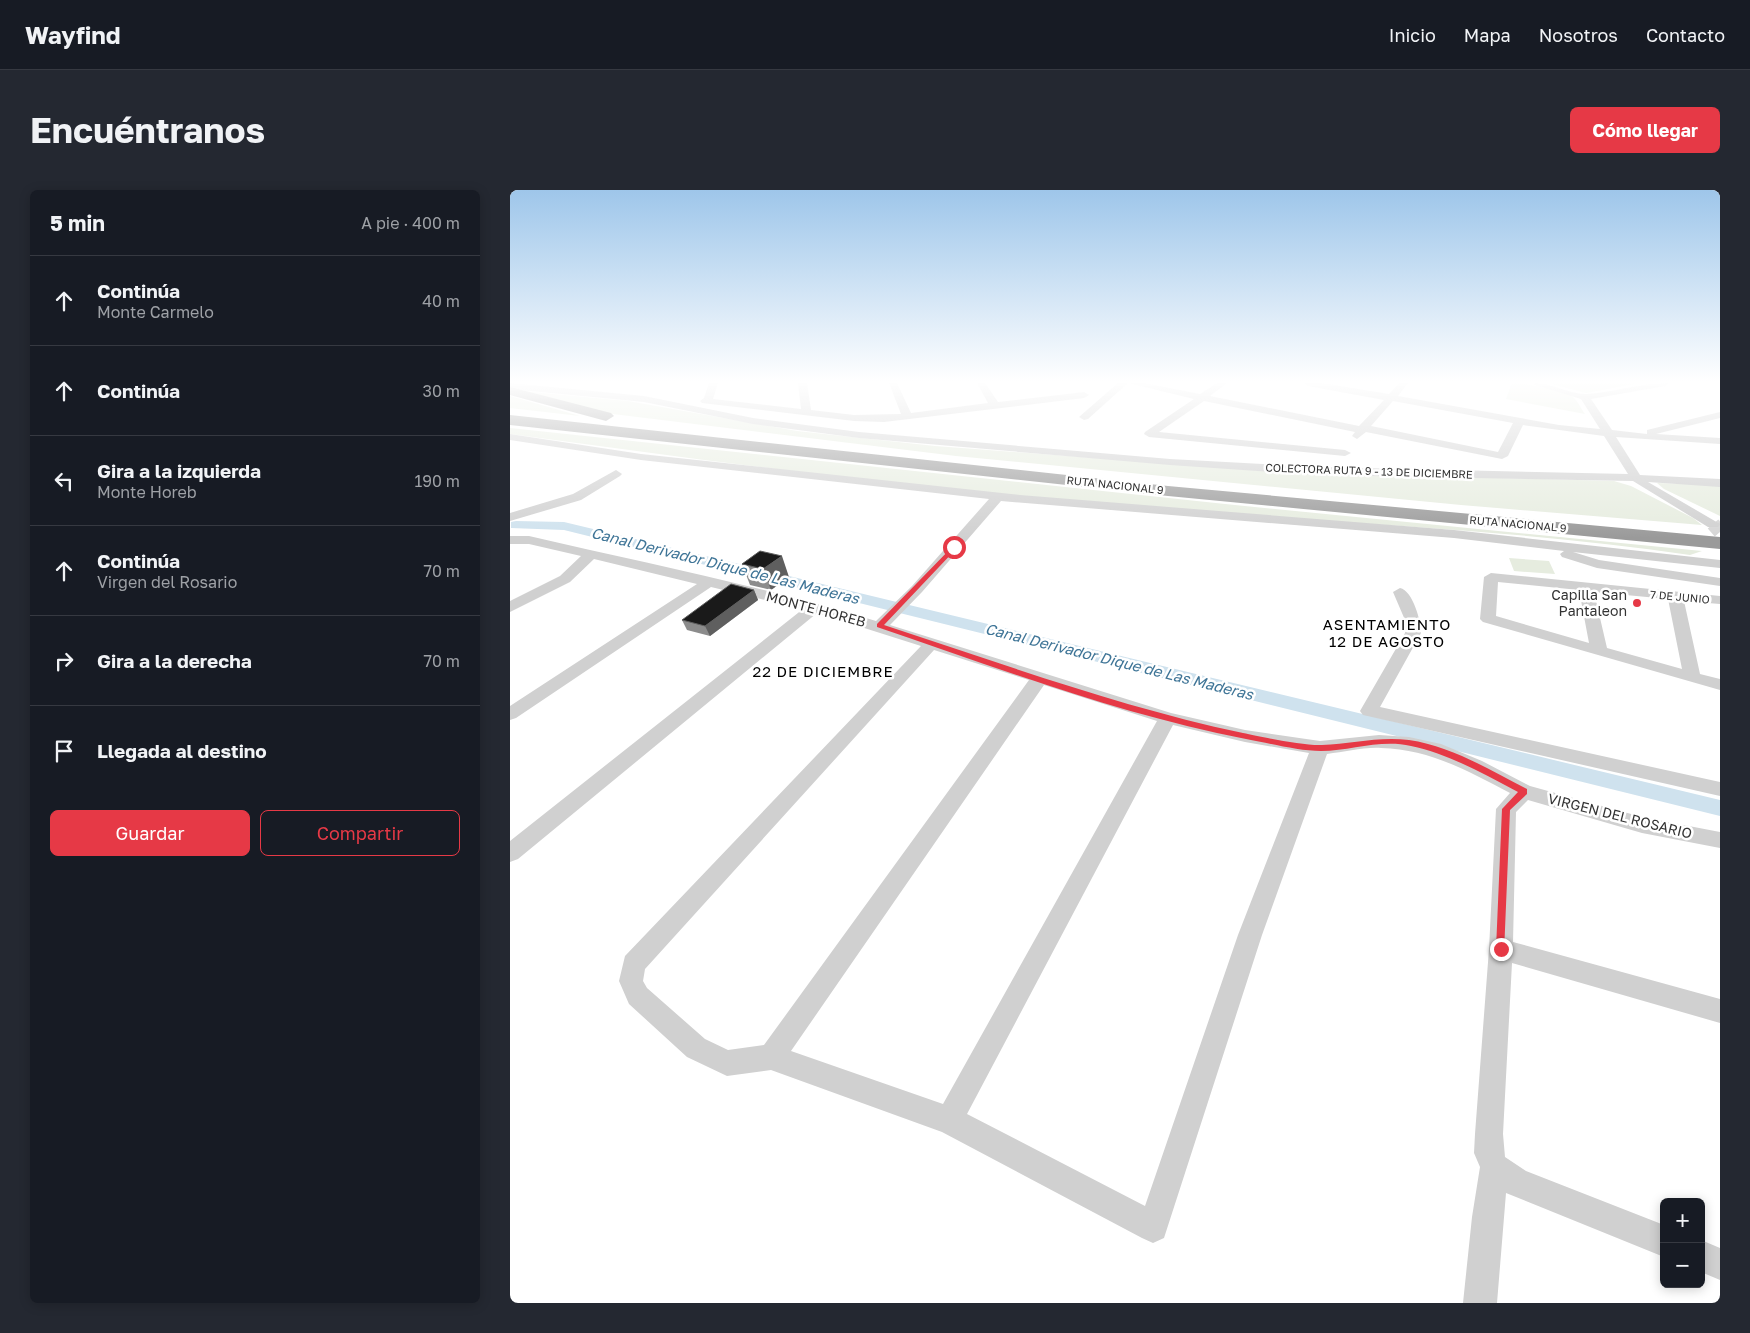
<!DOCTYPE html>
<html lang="es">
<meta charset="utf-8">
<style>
body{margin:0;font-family:"Golos Text",sans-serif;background:#242831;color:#f1f3f6}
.controls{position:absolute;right:15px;bottom:15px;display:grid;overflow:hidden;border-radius:8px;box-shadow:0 2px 12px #0003}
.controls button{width:45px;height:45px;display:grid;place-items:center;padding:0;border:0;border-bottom:1px solid #363941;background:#171b24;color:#f1f3f6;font:25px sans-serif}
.stop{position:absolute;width:15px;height:15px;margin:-11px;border:4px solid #e63946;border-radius:50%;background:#fff}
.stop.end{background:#e63946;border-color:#fff;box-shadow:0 1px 5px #0008}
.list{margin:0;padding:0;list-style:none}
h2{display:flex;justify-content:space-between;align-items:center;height:65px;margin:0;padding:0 20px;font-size:21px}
h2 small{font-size:16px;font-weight:400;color:#9ea1a6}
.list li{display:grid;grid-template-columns:32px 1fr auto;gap:15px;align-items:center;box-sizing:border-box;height:90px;padding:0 20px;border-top:1px solid #363941}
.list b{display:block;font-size:19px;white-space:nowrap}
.list p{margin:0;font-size:16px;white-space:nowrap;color:#9ea1a6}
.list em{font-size:16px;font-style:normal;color:#9ea1a6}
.actions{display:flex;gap:10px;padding:15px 20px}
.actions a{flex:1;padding:11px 0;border:1px solid #e63946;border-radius:8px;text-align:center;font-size:18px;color:#e63946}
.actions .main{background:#e63946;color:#fff}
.icon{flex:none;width:28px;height:28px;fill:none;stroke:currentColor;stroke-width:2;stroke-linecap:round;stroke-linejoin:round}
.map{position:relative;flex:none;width:1210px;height:1113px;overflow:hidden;border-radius:8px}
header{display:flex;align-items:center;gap:30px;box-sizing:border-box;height:70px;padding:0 25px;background:#171b24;border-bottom:1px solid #363941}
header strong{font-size:24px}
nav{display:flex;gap:28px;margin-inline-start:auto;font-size:18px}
.intro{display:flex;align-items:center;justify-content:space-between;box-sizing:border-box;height:120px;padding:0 30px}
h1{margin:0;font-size:35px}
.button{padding:12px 22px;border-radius:8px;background:#e63946;color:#fff;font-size:18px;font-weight:700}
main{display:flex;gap:30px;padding:0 30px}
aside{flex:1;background:#171b24;border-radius:8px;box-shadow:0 2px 12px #0003}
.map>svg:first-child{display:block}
.green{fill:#e6ecdf}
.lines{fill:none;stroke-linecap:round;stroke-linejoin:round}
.canal{fill:#cfe2ee;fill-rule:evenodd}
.minor-tunnel{stroke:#d6d6d6;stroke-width:14;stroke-dasharray:14 7;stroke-linecap:butt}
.minor{fill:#d0d0d0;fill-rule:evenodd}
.highway{fill:#9a9a9a;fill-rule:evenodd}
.wall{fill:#8c8c8c}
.shaded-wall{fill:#5f5f5f}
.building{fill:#1a1a1a;stroke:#5f5f5f}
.route{fill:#e63946}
.poi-dot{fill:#e63946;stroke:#fff;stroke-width:2}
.labels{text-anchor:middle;stroke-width:5;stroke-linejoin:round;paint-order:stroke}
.far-street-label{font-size:11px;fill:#333;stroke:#fff}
.poi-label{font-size:14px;fill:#333;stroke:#fff;text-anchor:end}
.street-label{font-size:14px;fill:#333;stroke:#fff}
.water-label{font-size:15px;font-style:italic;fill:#3f7597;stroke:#fff}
.neighbourhood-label{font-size:15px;letter-spacing:1px;fill:#000;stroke:#fff}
</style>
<header>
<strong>Wayfind</strong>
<nav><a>Inicio</a><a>Mapa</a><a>Nosotros</a><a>Contacto</a></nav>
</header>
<div class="intro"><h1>Encuéntranos</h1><a class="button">Cómo llegar</a></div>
<main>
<aside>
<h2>5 min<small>A pie · 400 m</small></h2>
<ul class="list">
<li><svg class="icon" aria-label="ahead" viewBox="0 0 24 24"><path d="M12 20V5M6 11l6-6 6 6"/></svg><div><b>Continúa</b><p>Monte Carmelo</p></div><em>40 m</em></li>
<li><svg class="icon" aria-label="ahead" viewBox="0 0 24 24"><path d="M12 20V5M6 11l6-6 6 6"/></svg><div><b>Continúa</b></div><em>30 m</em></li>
<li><svg class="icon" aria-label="left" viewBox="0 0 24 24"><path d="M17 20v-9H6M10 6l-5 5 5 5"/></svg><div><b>Gira a la izquierda</b><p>Monte Horeb</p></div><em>190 m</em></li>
<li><svg class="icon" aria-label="ahead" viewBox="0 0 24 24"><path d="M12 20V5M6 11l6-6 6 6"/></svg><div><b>Continúa</b><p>Virgen del Rosario</p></div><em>70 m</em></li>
<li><svg class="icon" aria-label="right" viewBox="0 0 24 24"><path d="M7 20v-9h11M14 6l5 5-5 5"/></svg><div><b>Gira a la derecha</b></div><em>70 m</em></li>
<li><svg class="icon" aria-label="arrive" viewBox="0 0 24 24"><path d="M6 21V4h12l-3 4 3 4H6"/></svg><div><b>Llegada al destino</b></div></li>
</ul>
<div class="actions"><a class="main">Guardar</a><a>Compartir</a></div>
</aside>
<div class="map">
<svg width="1210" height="1113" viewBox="0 0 1210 1113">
<rect width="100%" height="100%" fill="#fff"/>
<!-- green -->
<g class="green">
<path d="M1002 193C1014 193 1053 200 1063 207 1068 211 1071 219 1075 224L996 209Z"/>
<path d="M1038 193H1130L1076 203Z"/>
<path d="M1 200 118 211 287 241 425 256 769 282 1104 291 1121 296 1183 328 1192 335 951 315 446 266 103 224Z"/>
<path d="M0 206 70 226 0 218Z"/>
<path d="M0 238 715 314 1192 361 1180 365C1003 339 824 333 646 319 430 302 214 273 0 244Z"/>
<path d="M1147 293 1210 295V326L1154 299Z"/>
<path d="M999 368 1039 371 1045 384 1004 381Z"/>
</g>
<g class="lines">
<!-- canal -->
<path class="canal" d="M6 331 54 332 1210 610V626L54 340 1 338V332Z"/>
<!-- minor-tunnel -->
<path class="minor-tunnel" d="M1203 334 1210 342"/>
<!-- minor -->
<g class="minor">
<path d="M0 193 134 206 243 228 349 242 660 269 808 277 1118 284 1094 246 1013 235 998 266 992 269 856 242 847 249 842 246 845 242 694 211 649 242 835 260 841 263 835 266 639 247 634 244 635 242 684 209 618 193 578 229 574 230 569 227 608 193H634L690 204 707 193H717L700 206 849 236 874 210 798 196 794 193H811L879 204 889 193H898L888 206 1049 235 1090 239 1071 209 1025 195 1024 193C1042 193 1061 205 1077 204 1105 202 1131 193 1159 193L1155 196 1081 209 1102 240 1137 244V240L1210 222V228L1146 244 1210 248V254L1106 247 1130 285 1210 289V297L1138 292 1210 334 1208 337H1198L1123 291 808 285 660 275 349 248 243 234 134 212 0 199ZM883 211 1003 233 988 262 861 236Z"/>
<path d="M199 193H208L203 209 291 219 288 193H297L301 220 344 225 391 224 379 193H387L401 223 478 213 467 193H475L488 212 574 202 579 205 574 208 374 232 344 231 192 213 190 211 194 208Z"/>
<path d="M0 244 131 264 510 305 944 340 1210 370V378L1063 362 1089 370 1210 388V396L1087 378 1052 367 1050 364 1054 361 944 348 491 311 412 402 380 435 661 523 735 540 810 551 869 545 899 547 931 554 972 571 1020 596 1132 627 1210 642V658L1132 643 1018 610 1006 622 1003 752 1210 809V833L1002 773 993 944 995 967 1016 981 1154 1035V1067L996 1003 987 1113H953L962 1027 970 977 964 963 965 944 979 759 986 619 1000 603C958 581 919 559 871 558 853 557 835 562 817 564L752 745 654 1048 643 1053 632 1048 432 942 261 880 217 886 177 867 119 814 109 791 115 766 411 456 307 423 8 669 0 672V651L293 419 201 397 6 528 0 530V516L187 394 84 369 60 392 0 422V411L50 386 71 366 19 354H0V346H19C135 373 252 396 366 431L402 396 479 309 131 270 0 250ZM424 460 519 490 254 855 218 860 195 849 137 798 133 791 135 779ZM534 495 647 531 433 914 281 861ZM663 535 735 552 799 563 728 745 635 1016 457 924Z"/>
<path d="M106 280 112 284 110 286 71 310 0 331V323L63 304Z"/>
<path d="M981 383 1210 406V414L1174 411 1190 484 1210 489V500L973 432 970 429 974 387ZM988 392 1069 400 1079 453 986 426ZM1084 402 1158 409 1172 479 1097 458Z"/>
<path d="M890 398C903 401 911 431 911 443L870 517 1210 592V606L853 525 850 521 895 443V430L883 402Z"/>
<path d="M1191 1050 1210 1058V1090L1191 1082Z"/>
</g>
<!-- highway -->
<g class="highway">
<path d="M0 197 101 223 104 226 96 231 0 205Z"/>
<path d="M0 225 658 296 1210 347V359L658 306 0 235Z"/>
</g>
</g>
<!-- wall -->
<g class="wall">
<path d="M250 361 279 387 261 400 240 395 232 374Z"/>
<path d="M244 400 248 410 200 446 177 440 172 430Z"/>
</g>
<!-- shaded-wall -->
<g class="shaded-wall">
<path d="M272 366 279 387 261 400 253 379Z"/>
<path d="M244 400 248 410 200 446 195 436Z"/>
</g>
<!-- building -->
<g class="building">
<path d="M250 361 272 366 253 379 232 374Z"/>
<path d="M221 394 244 400 195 436 172 430Z"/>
</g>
<!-- sky -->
<linearGradient id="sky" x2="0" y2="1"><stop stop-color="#9ec6ea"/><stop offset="0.55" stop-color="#fff"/><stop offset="1" stop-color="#fff" stop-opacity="0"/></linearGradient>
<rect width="1210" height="348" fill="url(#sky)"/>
<!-- route -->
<path class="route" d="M444 355 447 358 374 435C493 474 611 517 733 543 752 547 794 556 812 555 841 554 869 546 899 550 941 556 980 580 1017 599V604L1000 620 994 763H987L986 759 992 619 1008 602C974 584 939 564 901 556 870 549 841 561 811 561 788 561 759 553 736 549 611 525 488 478 367 437V434Z"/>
<!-- markers -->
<circle class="poi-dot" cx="1127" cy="413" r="5"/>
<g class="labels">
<!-- far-street labels -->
<g class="far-street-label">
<text transform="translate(859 281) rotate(2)" y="4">COLECTORA RUTA 9 - 13 DE DICIEMBRE</text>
<text transform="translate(605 295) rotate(6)" y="4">RUTA NACIONAL 9</text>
<text transform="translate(1008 334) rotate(5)" y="4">RUTA NACIONAL 9</text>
<text transform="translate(1170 407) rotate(5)" y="4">7 DE JUNIO</text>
</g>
<!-- poi labels -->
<g class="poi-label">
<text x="1117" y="410">Capilla San<tspan x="1117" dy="16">Pantaleon</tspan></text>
</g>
<!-- street labels -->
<g class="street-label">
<text transform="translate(306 419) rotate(15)" y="5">MONTE HOREB</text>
<text transform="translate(1110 626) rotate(14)" y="5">VIRGEN DEL ROSARIO</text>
</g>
<!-- water labels -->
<g class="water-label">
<text transform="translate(215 376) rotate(14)" y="5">Canal Derivador Dique de Las Maderas</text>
<text transform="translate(609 472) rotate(14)" y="5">Canal Derivador Dique de Las Maderas</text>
</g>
<!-- neighbourhood labels -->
<g class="neighbourhood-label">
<text x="877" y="440">ASENTAMIENTO<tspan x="877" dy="17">12 DE AGOSTO</tspan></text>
<text x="313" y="487">22 DE DICIEMBRE</text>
</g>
</g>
</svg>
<div class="controls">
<button>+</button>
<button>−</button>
</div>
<div class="stop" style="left:444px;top:357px"></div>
<div class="stop end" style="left:991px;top:759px"></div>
</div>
</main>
